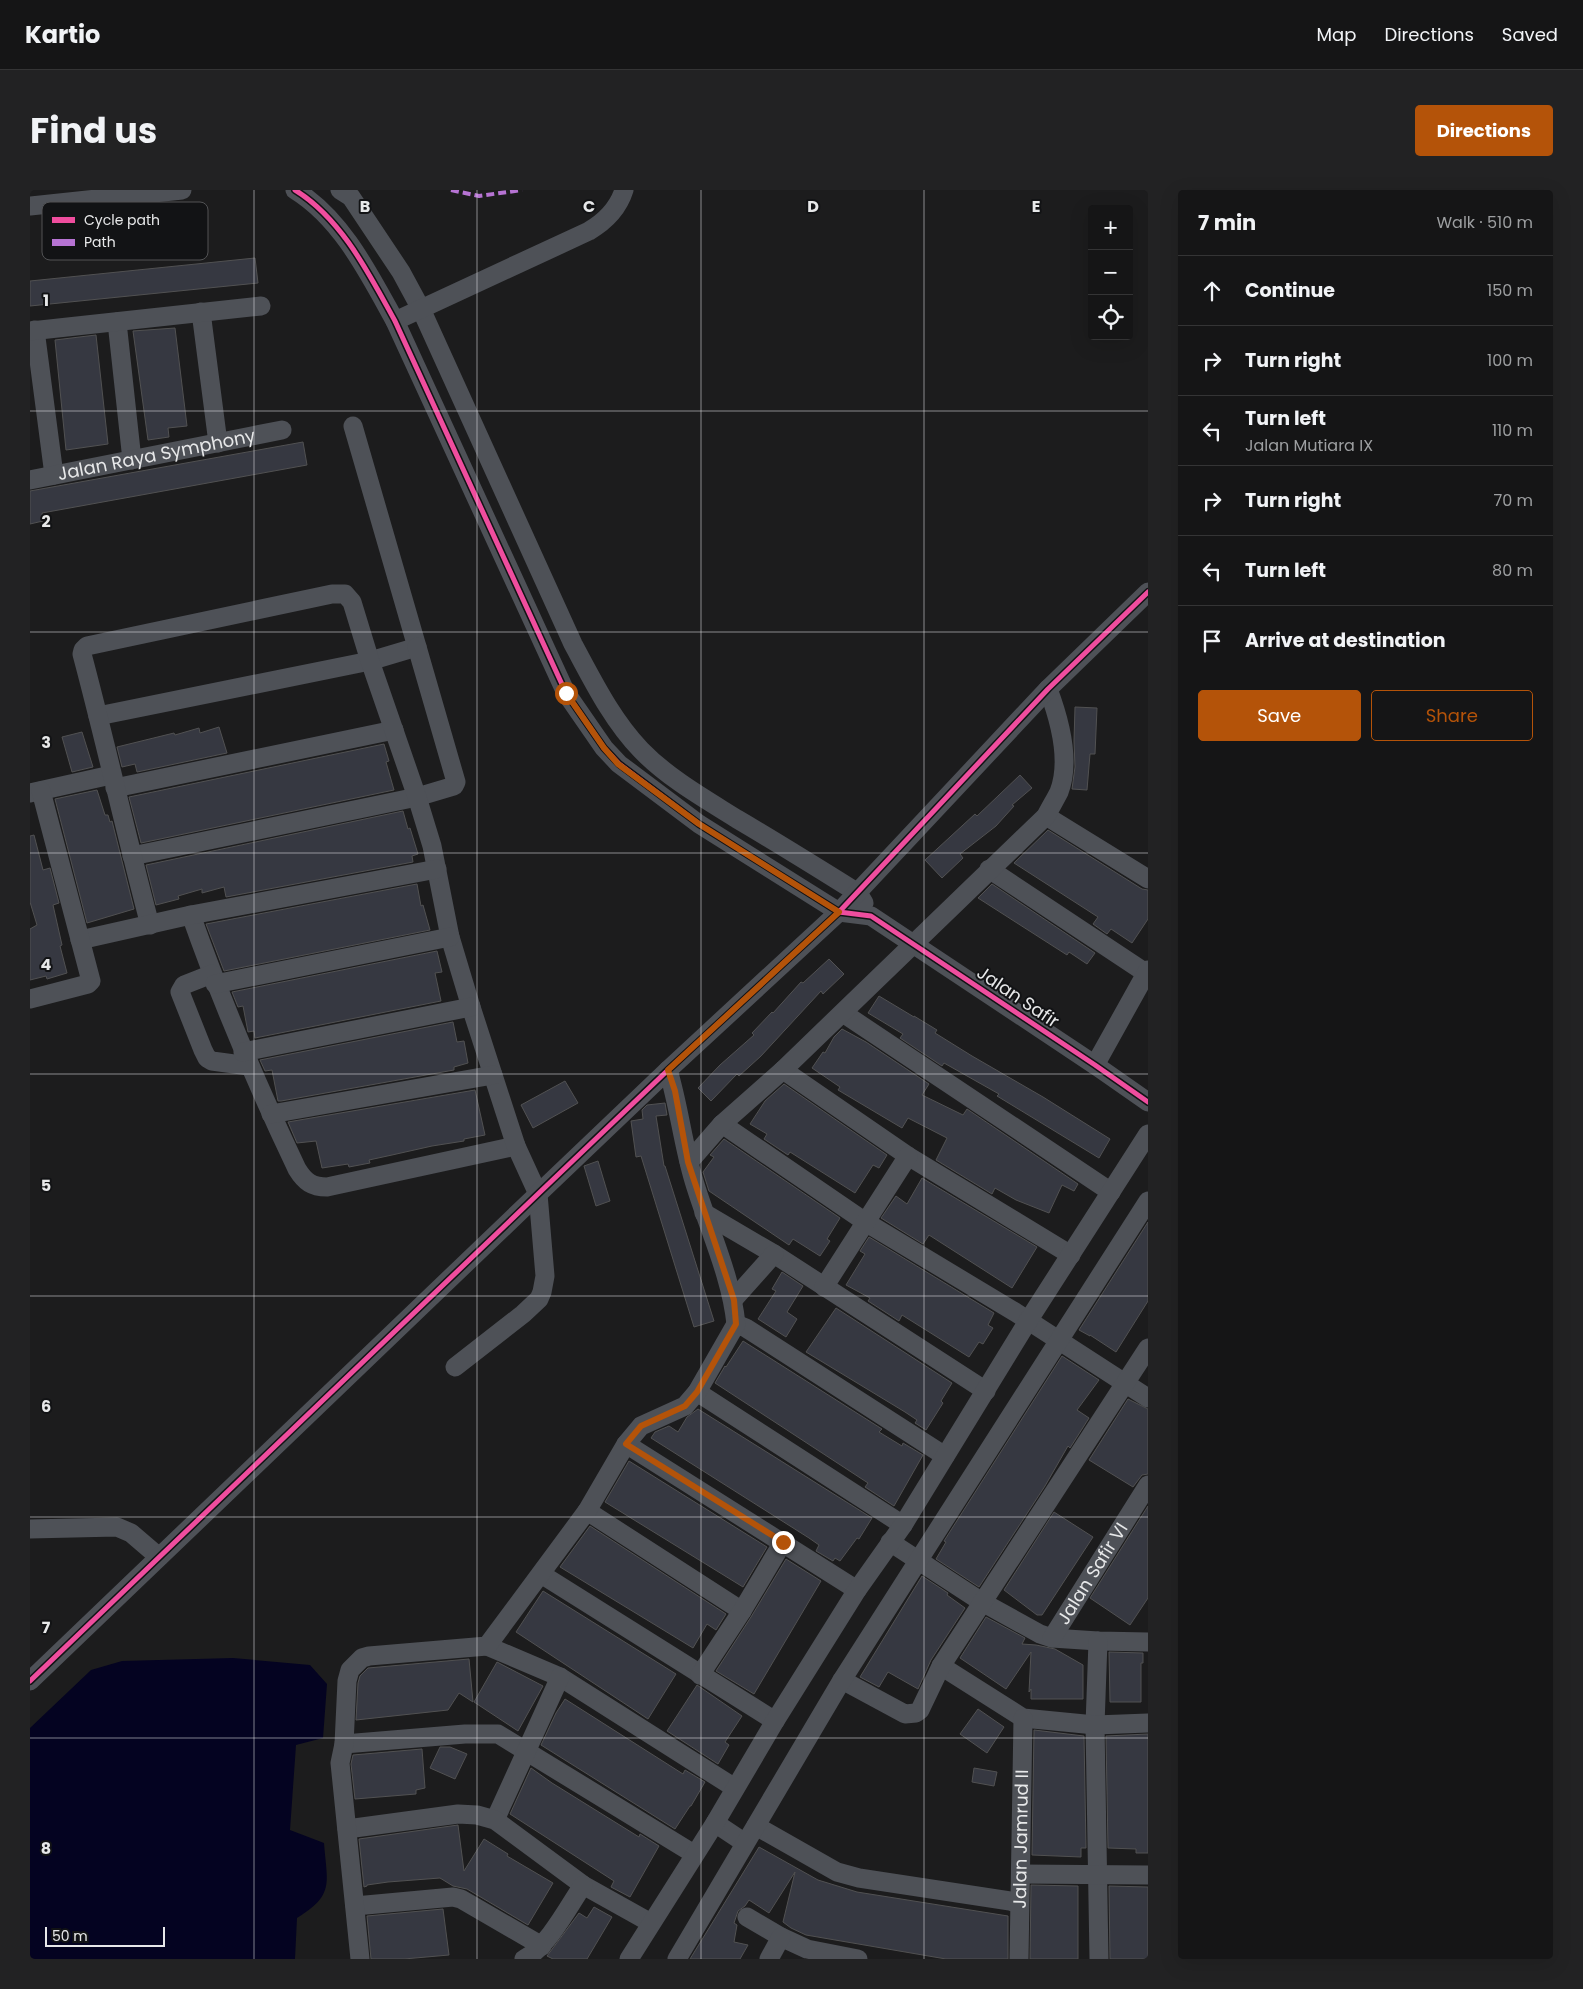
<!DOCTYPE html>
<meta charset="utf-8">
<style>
body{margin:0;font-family:Poppins,sans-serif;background:#222223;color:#f1f3f6}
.controls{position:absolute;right:15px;top:15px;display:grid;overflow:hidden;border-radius:5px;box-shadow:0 5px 20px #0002}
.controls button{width:45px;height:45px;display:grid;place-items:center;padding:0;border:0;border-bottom:1px solid #343435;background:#151516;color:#f1f3f6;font:25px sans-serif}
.scale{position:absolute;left:15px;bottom:12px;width:120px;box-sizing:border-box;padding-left:5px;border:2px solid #e7e8e9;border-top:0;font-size:14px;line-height:18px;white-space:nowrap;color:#e7e8e9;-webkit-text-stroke:4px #121315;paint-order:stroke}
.stop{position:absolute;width:15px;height:15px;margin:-11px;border:4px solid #b45309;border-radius:50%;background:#fff}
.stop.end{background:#b45309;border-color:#fff;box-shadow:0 1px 5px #0008}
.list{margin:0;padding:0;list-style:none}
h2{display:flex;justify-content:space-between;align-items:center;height:65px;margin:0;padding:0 20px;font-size:21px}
h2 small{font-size:16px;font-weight:400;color:#9d9fa1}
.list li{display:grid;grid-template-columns:32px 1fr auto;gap:15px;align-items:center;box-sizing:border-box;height:70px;padding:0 20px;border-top:1px solid #343435}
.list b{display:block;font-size:19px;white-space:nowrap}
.list p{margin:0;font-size:16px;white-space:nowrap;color:#9d9fa1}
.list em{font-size:16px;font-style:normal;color:#9d9fa1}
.actions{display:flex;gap:10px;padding:15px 20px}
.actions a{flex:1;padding:11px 0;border:1px solid #b45309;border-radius:5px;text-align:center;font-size:18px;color:#b45309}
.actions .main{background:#b45309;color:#fff}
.icon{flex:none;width:28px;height:28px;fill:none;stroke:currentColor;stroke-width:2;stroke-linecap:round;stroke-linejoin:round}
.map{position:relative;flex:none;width:1118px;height:1769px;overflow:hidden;border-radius:5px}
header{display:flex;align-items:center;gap:30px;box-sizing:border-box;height:70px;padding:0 25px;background:#151516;border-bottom:1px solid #343435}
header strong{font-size:24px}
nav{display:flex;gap:28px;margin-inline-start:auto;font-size:18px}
.intro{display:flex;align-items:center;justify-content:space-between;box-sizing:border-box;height:120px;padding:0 30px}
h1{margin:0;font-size:35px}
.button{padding:12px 22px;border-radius:5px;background:#b45309;color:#fff;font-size:18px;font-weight:700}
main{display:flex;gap:30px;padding:0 30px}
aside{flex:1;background:#151516;border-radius:5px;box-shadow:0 5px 20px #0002}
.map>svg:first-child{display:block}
.water{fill:#040321}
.building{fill:#363841;stroke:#515152}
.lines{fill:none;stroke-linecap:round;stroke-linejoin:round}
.minor{stroke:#4e5157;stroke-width:19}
.quiet{stroke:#b673d3;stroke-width:4;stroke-dasharray:8 4;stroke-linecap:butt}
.cycleway-casing{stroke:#121315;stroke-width:8}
.cycleway{stroke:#ef4d9e;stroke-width:5}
.route{stroke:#b45309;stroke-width:6}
.grid{fill:none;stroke:#e7e8e9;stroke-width:1;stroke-opacity:0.55}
.labels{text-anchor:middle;stroke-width:4;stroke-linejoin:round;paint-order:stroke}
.street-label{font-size:18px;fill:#e7e8e9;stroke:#121315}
.key{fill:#121315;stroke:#525355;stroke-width:1}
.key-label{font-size:14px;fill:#e7e8e9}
.grid-label{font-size:16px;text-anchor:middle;font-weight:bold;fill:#e7e8e9;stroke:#121315;stroke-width:4;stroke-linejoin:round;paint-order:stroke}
</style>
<header>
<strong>Kartio</strong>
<nav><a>Map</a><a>Directions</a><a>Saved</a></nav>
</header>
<div class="intro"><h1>Find us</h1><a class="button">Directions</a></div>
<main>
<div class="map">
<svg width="1118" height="1769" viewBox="0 0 1118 1769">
<rect width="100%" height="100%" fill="#1c1c1d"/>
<!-- water -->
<path class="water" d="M203 1468 280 1475 297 1494 293 1548 266 1555 260 1640 294 1653C297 1693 305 1705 267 1728L265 1769H0V1538L61 1480 92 1471Z"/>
<!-- building -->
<g class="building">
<path d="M225 68 228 93 0 116V91Z"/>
<path d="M145 138 157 236 138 238 139 247 118 250 103 141Z"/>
<path d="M66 145 78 254 36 260 25 150Z"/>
<path d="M273 252 277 275 12 323 13 331 0 334V301Z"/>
<path d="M1045 517 1067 518 1065 564H1060L1057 600 1042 599 1045 577 1044 551Z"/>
<path d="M189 537 197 563 107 582 105 574 92 577 87 557 144 543 145 545 169 538 170 543Z"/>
<path d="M52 542 63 577 42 582 32 547Z"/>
<path d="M354 554 359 571 356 572 364 600 111 653 99 607Z"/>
<path d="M990 585 1002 598 982 615 984 616 966 636 930 664 933 668 912 688 895 670 945 624 947 626Z"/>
<path d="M67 600 75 625H78L80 632 82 631 104 719 57 733 25 609Z"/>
<path d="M373 621 378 639 380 638 388 664 382 666 383 672 196 707 194 697 172 703V699L148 706 149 709 126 715 116 675Z"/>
<path d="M1018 640 1112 699 1118 700V729L1102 753 1081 739 1077 744 1063 734 1068 727 984 673Z"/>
<path d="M4 645 13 680 20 678 29 713 23 715 32 755 30 756 37 783 17 789 16 786 0 790V739L7 735 0 712V646Z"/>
<path d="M387 694 391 716 393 715 400 740 194 781 176 734Z"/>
<path d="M962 694 1065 763 1057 774 1039 762 1037 765 948 708Z"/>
<path d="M407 761 412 782 405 783 411 811 225 848 224 841 218 842 213 816 208 817 202 802Z"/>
<path d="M799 769 814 784 793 804 791 801 731 866 709 886 707 884 681 911 668 898 690 875 724 845 722 843 742 822 743 823 771 792 773 793Z"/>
<path d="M849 806 884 827V826L907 840 905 843 942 866 1013 907 1080 949 1069 968 967 906 969 904 914 873 912 876 870 848 873 844 838 823Z"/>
<path d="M423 832 427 852 434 851 438 873 424 877V880L251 911H248L242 880 235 881 230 870Z"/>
<path d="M812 839 836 852 899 894 892 905 933 925 937 919 1048 994 1044 1001 1032 995 1019 1023 986 1010 965 998 962 1004 906 970 917 948 878 928 872 938 808 900 810 897 782 878 793 862 795 863 804 847Z"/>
<path d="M535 891 548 913 503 938 491 915Z"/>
<path d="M754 894 857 965 849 978 843 975 825 1003 760 962 758 965 734 949 737 944 720 934 735 911Z"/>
<path d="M445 900 455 945 434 949V951L402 956 362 965 339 970 340 973 319 977 318 974 292 978 286 951 267 953 258 932Z"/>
<path d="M635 913 637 925 626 926 634 976H635L684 1131 664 1137 611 966 606 967 601 931 613 929 612 920 617 915Z"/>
<path d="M694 949 810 1028 797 1049 800 1051 790 1066 763 1049 759 1055 679 1001 673 982 684 967 680 965Z"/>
<path d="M568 971 580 1011 566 1016 554 976Z"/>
<path d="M892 988 1007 1057 982 1098 899 1045 893 1054 851 1028 866 1006 877 1014Z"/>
<path d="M1118 1032V1111L1086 1162 1060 1145V1146L1049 1140Z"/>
<path d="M839 1047 964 1123 958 1135 963 1138 953 1154 949 1152 939 1167 872 1125 869 1131 838 1111 840 1108 816 1095 835 1064 830 1061Z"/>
<path d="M752 1082 773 1096 757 1122 767 1129 756 1147 728 1129 746 1101 742 1099Z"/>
<path d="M806 1118 922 1193 911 1211 913 1213 896 1240 885 1233 887 1230 875 1222 776 1162Z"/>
<path d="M713 1151 852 1239 849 1242 872 1256 873 1253 893 1265 864 1316 835 1297 838 1293 685 1193 695 1176 696 1177Z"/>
<path d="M1032 1166 1069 1190 1047 1220 1059 1228 1040 1258 1038 1256 1015 1296 949 1397 906 1369 916 1352 914 1351Z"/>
<path d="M1098 1209 1118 1219V1284L1112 1285 1103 1297 1059 1270Z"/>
<path d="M668 1219 842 1328 829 1349 827 1348 810 1371 805 1368 803 1371 786 1361 789 1355 779 1348 621 1248 625 1242 639 1236 648 1242 657 1227Z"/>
<path d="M599 1271 737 1357 713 1397 575 1312Z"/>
<path d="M1118 1316V1408L1100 1435 1060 1408Z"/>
<path d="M1024 1322 1063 1347 1012 1425H1007L974 1400Z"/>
<path d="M560 1336 696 1424 686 1440 677 1434 663 1458 530 1377Z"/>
<path d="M756 1369 791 1391 724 1504 686 1481 721 1427Z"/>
<path d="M892 1386 918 1403 917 1405 935 1418 901 1470 888 1499 858 1482 849 1497 830 1487Z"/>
<path d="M513 1401 646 1484 618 1529 486 1442Z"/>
<path d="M956 1427 995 1448 992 1454 1006 1455 1025 1459 1053 1475V1509H1001V1499L999 1502 1001 1462 976 1499 930 1468Z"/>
<path d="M1079 1462 1113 1463V1473H1111V1512H1080Z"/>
<path d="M439 1469 443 1512 429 1503 418 1520 326 1530 328 1493 330 1486 338 1478Z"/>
<path d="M467 1472 513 1496 488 1541 444 1512Z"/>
<path d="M667 1495 712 1526 695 1552 699 1555 688 1574 637 1541Z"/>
<path d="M535 1509 653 1584 655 1580 675 1592 661 1616H660L645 1639 511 1555 526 1523Z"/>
<path d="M948 1519 974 1537 957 1563 930 1544Z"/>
<path d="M1004 1540 1054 1546 1056 1658H1051V1667L1002 1665Z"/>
<path d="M1118 1544V1663H1106V1659L1078 1658 1076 1546Z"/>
<path d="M410 1557H420L437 1564 425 1589 400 1578Z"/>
<path d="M392 1559 395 1598 386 1600V1604L325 1609 321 1574 323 1565Z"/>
<path d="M501 1578 522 1593 609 1647 610 1644 629 1656 600 1707 581 1697 584 1691 480 1624Z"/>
<path d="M944 1578 967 1582 964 1596 942 1592Z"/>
<path d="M428 1635 434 1681 454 1649 478 1664 477 1666 523 1693 498 1735 437 1699 423 1696 410 1688 358 1692 337 1695V1696L334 1697 329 1649Z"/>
<path d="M729 1657 788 1690 827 1702 978 1726V1769H916L776 1745 761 1738 753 1732 765 1682 739 1723 719 1710 715 1716 708 1721 704 1733 707 1735 704 1752 718 1755 710 1769H660Z"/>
<path d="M1001 1695 1048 1696V1769H1000Z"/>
<path d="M1079 1696 1118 1697V1769H1080Z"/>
<path d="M564 1717 582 1727 557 1769H523L517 1766 549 1723 557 1728Z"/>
<path d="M413 1719 419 1765 374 1769H341L337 1726Z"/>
</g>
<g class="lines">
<!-- minor -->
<g class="minor">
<path d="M265 0C312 29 339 84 365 131L536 503 574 558 589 574 669 634 809 722 841 726 1065 875 1118 912"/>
<path d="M310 0 321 7 371 82 391 119 543 454C563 491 582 530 611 560 638 588 675 609 707 629 748 653 788 678 828 703L834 713"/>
<path d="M0 16 152 0"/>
<path d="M171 122 188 253"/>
<path d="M365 131 559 41C576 31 588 19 594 0"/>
<path d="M87 132 102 270"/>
<path d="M5 140 24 285"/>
<path d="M0 141 231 116"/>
<path id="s1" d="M0 290 252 240"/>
<path d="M68 526 340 471 387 457 323 236"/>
<path d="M85 598 364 540"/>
<path d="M0 603 81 585"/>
<path d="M1016 626 1118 689"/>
<path d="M102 666 387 607 424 596 426 592 387 457"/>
<path d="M959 679 1116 783"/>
<path d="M161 725C192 813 227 895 267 979 275 992 282 997 297 997L486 956"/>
<path d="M120 735C96 645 76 554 52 464L53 460 57 456 302 404H315L322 412 340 471 387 607 402 656 420 747 441 817 486 956 508 1004 515 1086 512 1102 509 1109 493 1124 425 1177"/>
<path d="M50 750 161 725 407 679"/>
<path d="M182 784 154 795 150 802 173 860 177 868 182 871 219 876"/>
<path d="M185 794 420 747"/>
<path d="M0 809 58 794 61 791 11 601"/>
<path d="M813 823 1081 1002"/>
<path d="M213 862 441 817"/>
<path d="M1065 875 1118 780"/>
<path d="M638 880C649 916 653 955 664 991 678 1038 701 1085 706 1134"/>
<path d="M753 880 878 966 1041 1065"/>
<path d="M241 924 463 885"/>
<path d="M692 934 837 1033 985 1122 1118 1208"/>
<path d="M659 972 692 934 753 880 1016 626C1020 618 1025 610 1029 602 1041 571 1029 528 1018 499"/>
<path d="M674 1023 744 1064 956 1201"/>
<path d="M794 1097 878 966"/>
<path d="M703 1110 744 1064"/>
<path d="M706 1134 716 1138 915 1266"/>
<path d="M667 1202 873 1335"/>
<path d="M596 1254 827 1400"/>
<path d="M557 1321 712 1421"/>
<path d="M0 1339 87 1337 101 1343 129 1367"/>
<path d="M860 1352 952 1412 1010 1444 1022 1448 1068 1451 1118 1452"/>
<path d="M511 1384 745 1531"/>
<path id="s2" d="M1022 1448 1118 1295"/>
<path d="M1068 1451 1065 1535 1069 1769"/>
<path d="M457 1456 530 1487 705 1598"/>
<path d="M911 1476 993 1528 1065 1535 1118 1533"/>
<path d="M670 1485 712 1421 753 1352"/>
<path d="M812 1490 875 1524 886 1523 890 1520 911 1476 1118 1158"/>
<path d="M0 1491 508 1004 638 880 809 722 1018 499 1118 402"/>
<path d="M314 1554 435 1544H468L664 1664"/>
<path d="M465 1630 530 1487"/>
<path d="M685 1633 715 1653"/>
<path d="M726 1636 807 1682 829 1688 980 1711 989 1714"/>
<path d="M317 1639 428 1624 447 1625 465 1630 553 1695 621 1733"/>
<path d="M991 1684 1118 1685"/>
<path d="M325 1716 423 1707 431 1709 512 1756"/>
<path d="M717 1727 751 1747 777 1759 828 1769"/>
<path d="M330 1769 310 1573 314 1554 317 1491 320 1480 332 1468 339 1466 457 1456 557 1321 596 1254 611 1236 655 1216 667 1202 706 1134"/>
<path d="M494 1769C517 1758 539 1716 553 1695"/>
<path d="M599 1769 685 1633 745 1531 827 1400 873 1335 998 1131 1118 944"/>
<path d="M647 1769 812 1490 1118 1011"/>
<path d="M739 1769 751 1747"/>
<path id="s3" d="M989 1769 993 1528"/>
</g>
<!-- quiet -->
<path class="quiet" d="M421 0 449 6 492 0"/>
<defs>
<g id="cycleway">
<path d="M265 0C312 29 339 84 365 131L536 503 574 558 589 574 669 634 809 722 841 726 1065 875 1118 912"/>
<path d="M0 1491 508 1004 638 880 809 722 1018 499 1118 402"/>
</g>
</defs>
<!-- cycleway casing -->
<use href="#cycleway" class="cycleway-casing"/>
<!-- cycleway -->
<use href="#cycleway" class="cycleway"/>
</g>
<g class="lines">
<!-- route -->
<path class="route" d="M536 503 574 558 588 574 669 634 809 722 638 880 645 901 658 972 704 1110 706 1134 667 1202 655 1216 611 1236 596 1254 753 1352"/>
</g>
<!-- grid -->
<path class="grid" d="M224 0V1769M447 0V1769M671 0V1769M894 0V1769M0 221H1118M0 442H1118M0 663H1118M0 884H1118M0 1106H1118M0 1327H1118M0 1548H1118"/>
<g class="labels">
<!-- street labels -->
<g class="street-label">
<text dy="6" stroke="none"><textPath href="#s1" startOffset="129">Jalan Raya Symphony</textPath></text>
<text transform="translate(988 807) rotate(34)" y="6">Jalan Safir</text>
<text dy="6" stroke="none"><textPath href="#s2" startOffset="76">Jalan Safir VI</textPath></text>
<text dy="6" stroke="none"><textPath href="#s3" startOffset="120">Jalan Jamrud II</textPath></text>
</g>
</g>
<!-- legend -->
<rect x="12" y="12" width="166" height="58" rx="8" class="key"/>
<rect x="22" y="27" width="23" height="6" fill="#ef4d9e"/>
<rect x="22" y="49" width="23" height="7" fill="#b673d3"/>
<g class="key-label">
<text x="54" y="35">Cycle path</text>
<text x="54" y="57">Path</text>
</g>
<g class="grid-label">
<text x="335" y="22">B</text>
<text x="559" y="22">C</text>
<text x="783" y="22">D</text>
<text x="1006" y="22">E</text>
<text x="16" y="116">1</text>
<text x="16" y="337">2</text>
<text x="16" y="558">3</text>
<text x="16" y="780">4</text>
<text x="16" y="1001">5</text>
<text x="16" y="1222">6</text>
<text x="16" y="1443">7</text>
<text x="16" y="1664">8</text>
</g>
</svg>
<div class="controls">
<button>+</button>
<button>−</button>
<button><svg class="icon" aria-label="locate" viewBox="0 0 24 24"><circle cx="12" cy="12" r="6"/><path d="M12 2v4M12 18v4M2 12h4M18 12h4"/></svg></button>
</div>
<div class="scale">50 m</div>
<div class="stop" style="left:536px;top:503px"></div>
<div class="stop end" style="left:753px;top:1352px"></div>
</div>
<aside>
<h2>7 min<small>Walk · 510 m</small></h2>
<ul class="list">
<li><svg class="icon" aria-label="ahead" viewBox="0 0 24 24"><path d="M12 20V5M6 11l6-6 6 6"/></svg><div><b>Continue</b></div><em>150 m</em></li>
<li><svg class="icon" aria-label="right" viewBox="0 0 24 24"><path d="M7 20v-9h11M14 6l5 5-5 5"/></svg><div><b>Turn right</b></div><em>100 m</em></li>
<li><svg class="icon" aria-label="left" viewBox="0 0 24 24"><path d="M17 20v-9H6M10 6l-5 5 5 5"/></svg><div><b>Turn left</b><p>Jalan Mutiara IX</p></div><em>110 m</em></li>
<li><svg class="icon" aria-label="right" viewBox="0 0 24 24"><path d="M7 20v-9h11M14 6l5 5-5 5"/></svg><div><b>Turn right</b></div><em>70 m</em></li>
<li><svg class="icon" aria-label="left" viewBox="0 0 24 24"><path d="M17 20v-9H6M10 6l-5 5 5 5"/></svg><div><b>Turn left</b></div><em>80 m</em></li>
<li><svg class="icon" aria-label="arrive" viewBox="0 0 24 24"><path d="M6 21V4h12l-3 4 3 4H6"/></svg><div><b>Arrive at destination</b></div></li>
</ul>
<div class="actions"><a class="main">Save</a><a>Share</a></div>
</aside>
</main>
